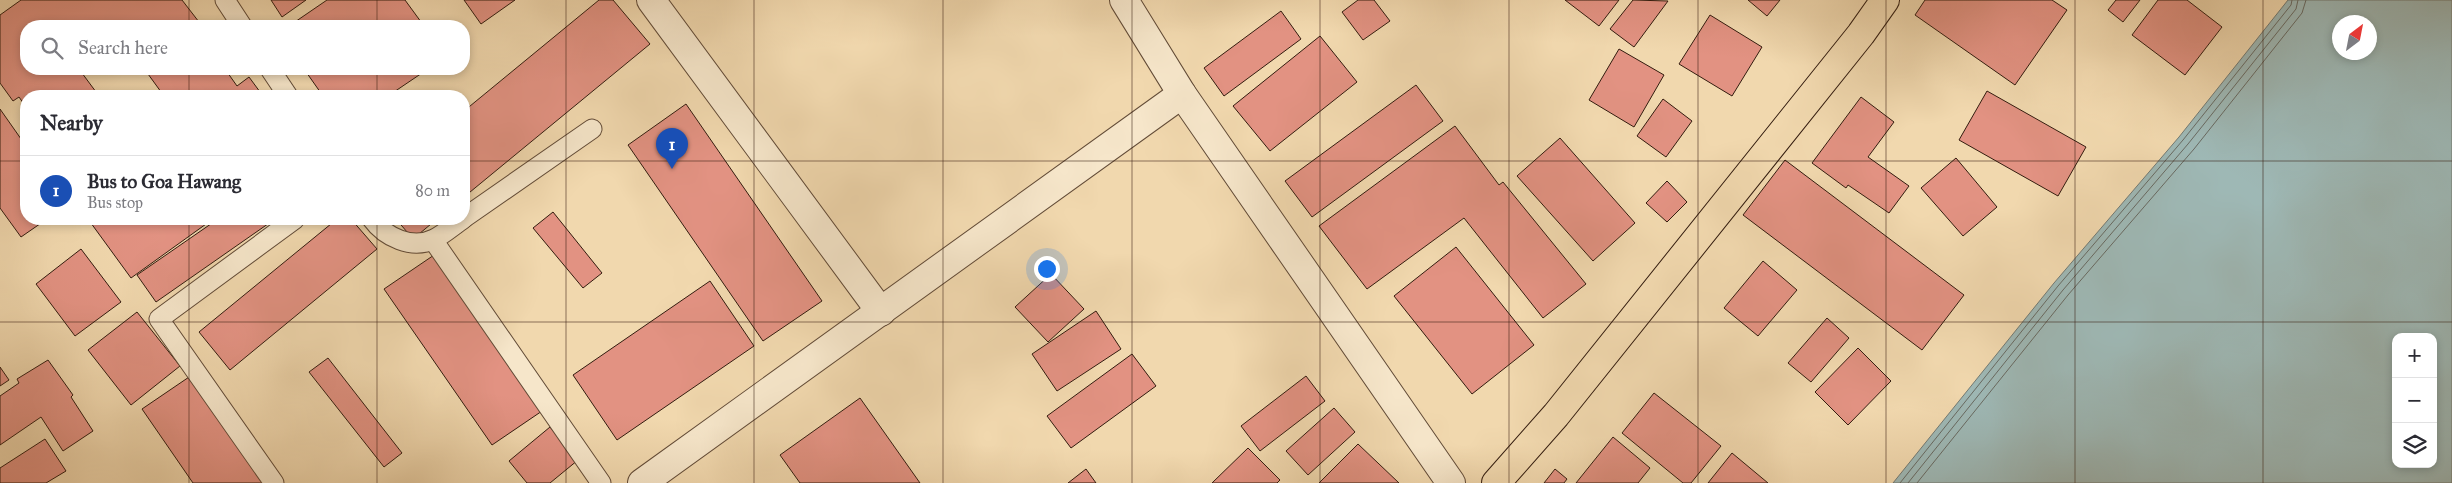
<!DOCTYPE html>
<meta charset="utf-8">
<style>
body{margin:0;font-family:"IM FELL Great Primer",serif;background:#f2f2f3;color:#2b2b33}
.controls{position:absolute;right:15px;bottom:15px;display:grid;overflow:hidden;border-radius:10px;box-shadow:0 2px 8px #0003}
.controls button{width:45px;height:45px;display:grid;place-items:center;padding:0;border:0;border-bottom:1px solid #e1e1e2;background:#fff;color:#2b2b33;font:25px sans-serif}
.compass{position:absolute;left:2332px;top:15px;width:45px;height:45px;border-radius:50%;background:#fff;box-shadow:0 2px 8px #0003;rotate:32deg}
.you{position:absolute;left:1046px;top:268px;width:18px;height:18px;margin:-12px;border:4px solid #fff;border-radius:50%;background:#1a73e8;box-shadow:0 0 0 8px #1a73e833}
.badge{display:grid;place-items:center;width:32px;height:32px;border-radius:50%;background:#b45309;color:#fff;font-size:16px;font-weight:700}
.pin{position:absolute;translate:-50% -41px;filter:drop-shadow(0 1px 2px #0008)}
.pin::after{content:'';position:absolute;top:26px;width:18px;height:15px;background:inherit;clip-path:polygon(0 0,100% 0,50% 100%)}
.list{margin:0;padding:0;list-style:none}
h2{display:flex;justify-content:space-between;align-items:center;height:65px;margin:0;padding:0 20px;font-size:21px}
h2 small{font-size:16px;font-weight:400;color:#7c7c81}
.list li{display:grid;grid-template-columns:32px 1fr auto;gap:15px;align-items:center;box-sizing:border-box;height:70px;padding:0 20px;border-top:1px solid #e1e1e2}
.list b{display:block;font-size:19px;white-space:nowrap}
.list p{margin:0;font-size:16px;white-space:nowrap;color:#7c7c81}
.list em{font-size:16px;font-style:normal;color:#7c7c81}
.icon{flex:none;width:28px;height:28px;fill:none;stroke:currentColor;stroke-width:2;stroke-linecap:round;stroke-linejoin:round}
.map{position:relative;flex:none;width:2452px;height:483px;overflow:hidden}
.search{position:absolute;background:#fff;box-shadow:0 2px 8px #0003;left:20px;top:20px;width:450px;height:55px;display:flex;align-items:center;gap:12px;box-sizing:border-box;padding:0 18px;border-radius:20px;color:#7c7c81;font-size:19px}
.panel{position:absolute;background:#fff;box-shadow:0 2px 8px #0003;left:20px;top:90px;width:450px;height:135px;border-radius:20px}
.map>svg:first-child{display:block}
.water{fill:#9eb8b5;stroke:#737a73;fill-rule:evenodd}
.lines{fill:none;stroke-linecap:round;stroke-linejoin:round}
.shore{stroke:#686a62;stroke-width:1}
.building{fill:#e29282;stroke:#331c0f}
.lane-casing{stroke:#624b37;stroke-width:21}
.street-casing{stroke:#624b37;stroke-width:30}
.highway-casing{stroke:#331c0f;stroke-width:30}
.lane{stroke:#f6e6ca;stroke-width:19}
.street{stroke:#f6e6ca;stroke-width:28}
.highway{stroke:#f1d8ae;stroke-width:28}
.grid{fill:none;stroke:#331c0f;stroke-width:1;stroke-opacity:0.55}
</style>
<div class="map">
<svg width="2452" height="483" viewBox="0 0 2452 483">
<rect width="100%" height="100%" fill="#f1d8ae"/>
<filter id="stains"><feTurbulence type="fractalNoise" baseFrequency=".004" numOctaves="4"/><feColorMatrix values="0 0 0 0 .2 0 0 0 0 .09 0 0 0 0 .02 0 0 0 .5 -.17"/></filter>
<radialGradient id="worn" r=".72"><stop offset=".6" stop-color="#630" stop-opacity="0"/><stop offset="1" stop-color="#630" stop-opacity=".3"/></radialGradient>
<!-- water -->
<path class="water" d="M2288 0H2452V483H1893L2054 283 2179 137ZM2340 22H2370V52H2340ZM2396 337H2433V464H2396Z"/>
<g class="lines">
<!-- shore -->
<g class="shore">
<path d="M1900 483 2058 286 2183 140 2291 5 2292 0"/>
<path d="M1908 483 2063 290 2188 144 2296 9 2298 0"/>
<path d="M1917 483 2068 295 2194 149 2302 13 2306 0"/>
</g>
</g>
<!-- building -->
<g class="building">
<path d="M21 0H182L199 22 193 26H26V69H79L99 96H26V107L19 97 13 101 0 83V15Z"/>
<path d="M271 0H306L282 17Z"/>
<path d="M327 0H405L424 26H289Z"/>
<path d="M464 0H515L481 24Z"/>
<path d="M599 0H613L650 44 464 197V111Z"/>
<path d="M1358 0H1374L1390 21 1363 40 1342 12Z"/>
<path d="M1565 0H1619L1599 26Z"/>
<path d="M1633 0 1668 1 1634 47 1610 29Z"/>
<path d="M1748 0H1780L1767 16Z"/>
<path d="M1925 0H2052L2067 10 2015 85 1915 15Z"/>
<path d="M2116 0H2140L2123 22 2108 10Z"/>
<path d="M2158 0H2187L2222 27 2185 75 2132 35Z"/>
<path d="M1281 11 1301 39 1224 96 1204 68Z"/>
<path d="M1710 15 1762 47 1732 96 1679 64Z"/>
<path d="M1320 36 1357 82 1270 151 1233 106Z"/>
<path d="M1619 49 1664 75 1634 127 1589 100Z"/>
<path d="M155 69H225L237 86 249 77 263 96H164L148 74Z"/>
<path d="M304 69H428L388 96H323Z"/>
<path d="M1416 85 1443 121 1312 217 1285 181Z"/>
<path d="M1987 91 2086 147 2058 196 1959 140Z"/>
<path d="M1861 97 1894 122 1868 157 1909 186 1889 213 1848 185 1846 188 1812 163Z"/>
<path d="M1663 99 1692 121 1666 157 1637 136Z"/>
<path d="M686 104 822 301 763 341 628 145Z"/>
<path d="M0 109 26 146V219H47L21 237 0 208Z"/>
<path d="M1455 126 1499 185 1503 182 1586 284 1543 318 1464 218 1367 289 1319 226Z"/>
<path d="M1560 138 1635 223 1593 261 1517 176Z"/>
<path d="M1956 158 1997 207 1963 236 1921 188Z"/>
<path d="M1785 160 1964 295 1922 350 1743 215Z"/>
<path d="M1667 181 1687 202 1667 222 1646 203Z"/>
<path d="M553 212 602 273 583 288 533 228Z"/>
<path d="M88 219H213L131 278Z"/>
<path d="M218 219H275L156 302 137 275Z"/>
<path d="M337 219H351L377 249 230 370 199 332Z"/>
<path d="M396 219H437L413 239Z"/>
<path d="M1456 247 1534 345 1472 394 1394 296Z"/>
<path d="M81 249 121 302 75 336 36 284Z"/>
<path d="M437 253 545 409 492 445 384 289Z"/>
<path d="M1763 261 1797 290 1758 336 1724 308Z"/>
<path d="M1051 274 1084 309 1048 342 1015 307Z"/>
<path d="M710 281 754 346 617 440 573 375Z"/>
<path d="M1096 311 1121 349 1057 391 1032 354Z"/>
<path d="M137 312 180 366 131 405 88 350Z"/>
<path d="M1827 318 1849 338 1811 382 1788 363Z"/>
<path d="M1858 348 1891 381 1848 425 1815 392Z"/>
<path d="M1132 354 1156 386 1071 448 1047 416Z"/>
<path d="M328 358 402 453 384 467 309 372Z"/>
<path d="M48 360 73 395 71 397 93 431 63 451 41 417 0 445V396L19 383 17 379Z"/>
<path d="M0 367 9 380 0 386Z"/>
<path d="M192 375 267 483H193L142 409Z"/>
<path d="M1306 376 1325 401 1260 451 1241 426Z"/>
<path d="M1654 393 1721 446 1691 483H1683L1622 433Z"/>
<path d="M860 398 920 483H800L780 455Z"/>
<path d="M1334 408 1355 432 1308 475 1286 451Z"/>
<path d="M550 427 578 460 550 483H527L509 461Z"/>
<path d="M1613 437 1650 468 1638 483H1576Z"/>
<path d="M45 439 66 471 46 483H0V468Z"/>
<path d="M1358 444 1399 483H1319Z"/>
<path d="M1248 448 1280 480 1277 483H1212Z"/>
<path d="M1732 453 1768 483H1708Z"/>
<path d="M1086 469 1096 483H1068Z"/>
<path d="M1555 469 1567 479 1564 483H1544Z"/>
</g>
<g class="lines">
<defs>
<g id="lane">
<path d="M225 0 242 26"/>
<path d="M270 69 288 96"/>
<path d="M464 218 592 129"/>
<path d="M372 219C385 237 412 250 434 239 444 234 454 225 463 219"/>
<path d="M433 240 601 483"/>
<path d="M274 483 159 319 295 219"/>
</g>
<g id="street">
<path d="M651 0 881 312"/>
<path d="M1124 0 1182 94 1451 483"/>
<path d="M642 483 1182 94"/>
</g>
<path id="highway" d="M1496 483 1556 415 1861 34 1885 0"/>
</defs>
<!-- lane casing -->
<use href="#lane" class="lane-casing"/>
<!-- street casing -->
<use href="#street" class="street-casing"/>
<!-- highway casing -->
<use href="#highway" class="highway-casing"/>
<!-- lane -->
<use href="#lane" class="lane"/>
<!-- street -->
<use href="#street" class="street"/>
<!-- highway -->
<use href="#highway" class="highway"/>
</g>
<!-- grid -->
<path class="grid" d="M189 0V26M377 0V26M566 0V483M754 0V483M943 0V483M1132 0V483M1320 0V483M1509 0V483M1698 0V483M1886 0V483M2075 0V483M2263 0V483M189 69V96M377 69V96M0 161H26M464 161H2452M189 219V483M377 219V483M0 322H2452"/>
<rect width="100%" height="100%" filter="url(#stains)"/>
<rect width="100%" height="100%" fill="url(#worn)"/>
</svg>
<div class="controls">
<button>+</button>
<button>−</button>
<button><svg class="icon" aria-label="layers" viewBox="0 0 24 24"><path d="M12 4l9 5-9 5-9-5zM3 14l9 5 9-5"/></svg></button>
</div>
<svg class="compass" viewBox="-18 -18 36 36"><path d="M0-13l5 13h-10z" fill="#e53935"/><path d="M0 13l5-13h-10z" fill="#7c7c81"/></svg>
<div class="you"></div>
<div class="pin badge" style="left:672px;top:169px;background:#1a4fb4">1</div>
<div class="search"><svg class="icon" aria-label="search" viewBox="0 0 24 24"><circle cx="10" cy="10" r="6"/><path d="M15 15l6 6"/></svg>Search here</div>
<section class="panel">
<h2>Nearby<small></small></h2>
<ul class="list">
<li><span class="badge" style="background:#1a4fb4">1</span><div><b>Bus to Goa Hawang</b><p>Bus stop</p></div><em>80 m</em></li>
</ul>
</section>
</div>
